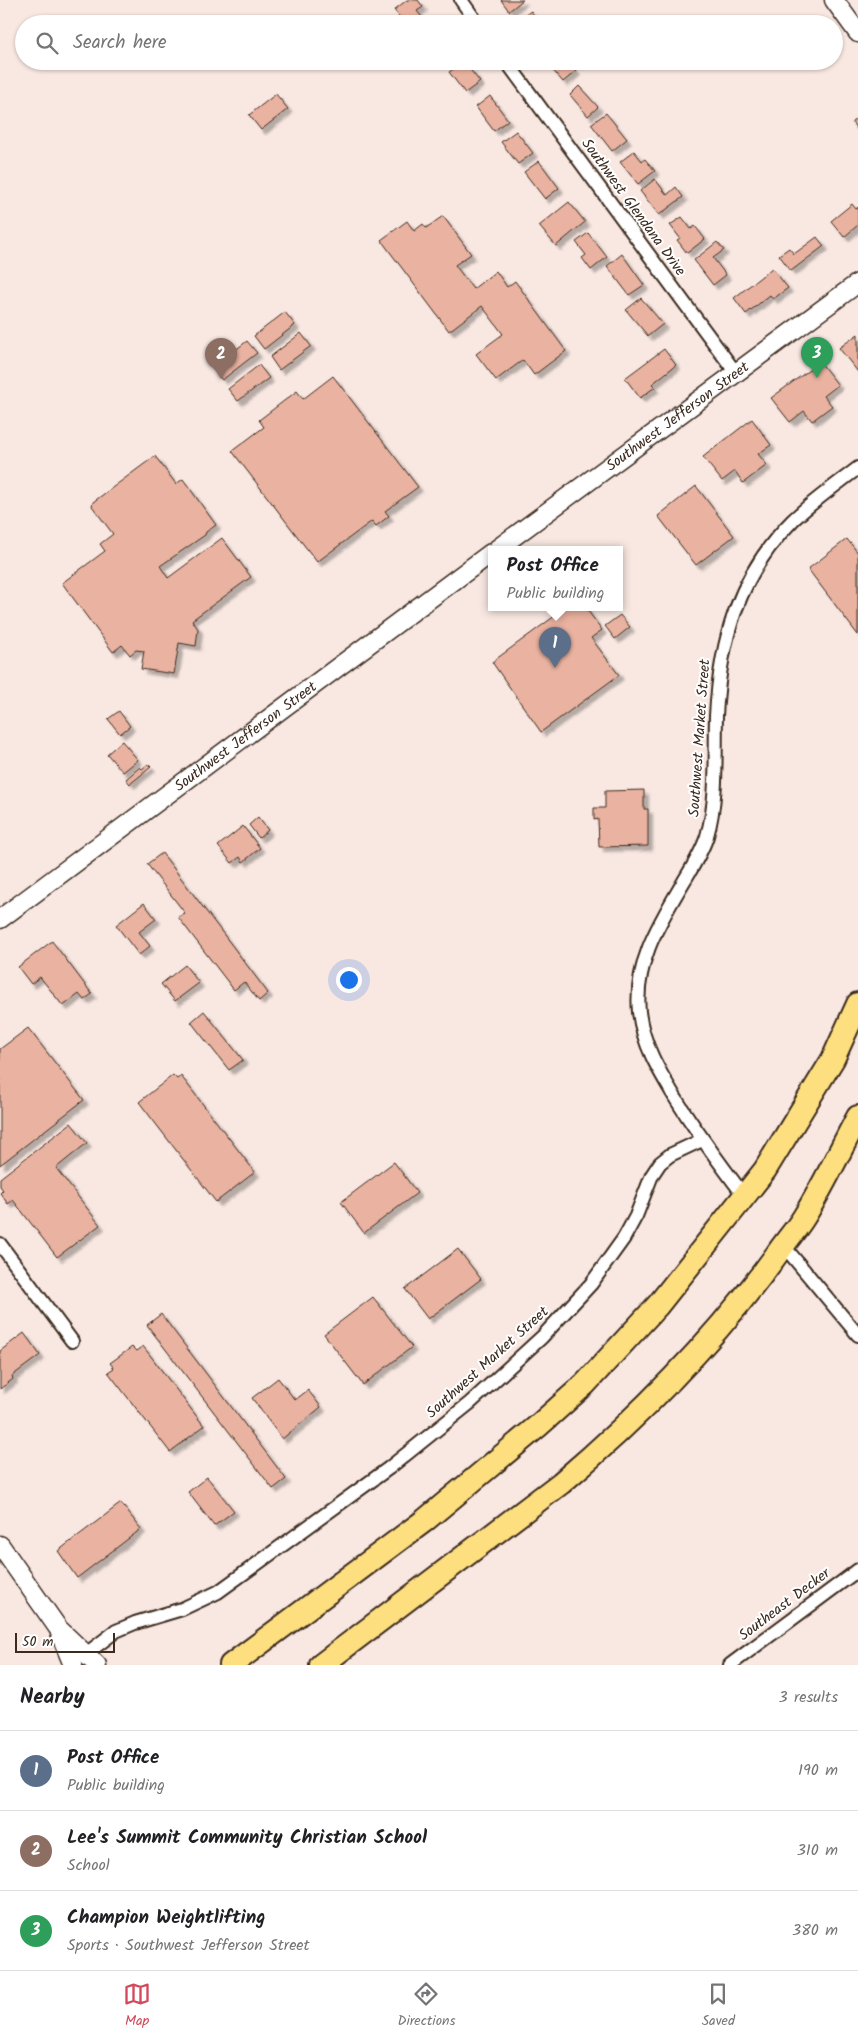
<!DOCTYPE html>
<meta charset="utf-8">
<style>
body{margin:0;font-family:Kalam,sans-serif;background:#f6f6f6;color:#202124}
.scale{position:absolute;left:15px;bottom:12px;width:100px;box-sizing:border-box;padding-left:5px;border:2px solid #3b2a1e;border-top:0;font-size:14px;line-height:18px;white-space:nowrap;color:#3b2a1e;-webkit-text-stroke:4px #fff;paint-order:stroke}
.you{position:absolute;left:348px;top:979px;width:18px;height:18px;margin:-12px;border:4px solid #fff;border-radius:50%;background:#1a73e8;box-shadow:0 0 0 8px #1a73e833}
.badge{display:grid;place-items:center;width:32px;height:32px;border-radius:50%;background:#d1495b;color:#fff;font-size:16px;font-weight:700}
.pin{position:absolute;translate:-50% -41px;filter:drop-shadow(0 1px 2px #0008)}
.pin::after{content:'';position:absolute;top:26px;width:18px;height:15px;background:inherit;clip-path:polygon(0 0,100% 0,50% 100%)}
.popup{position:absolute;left:488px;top:546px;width:135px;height:65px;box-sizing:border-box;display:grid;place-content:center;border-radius:0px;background:#fff;filter:drop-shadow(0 1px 4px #0005);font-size:16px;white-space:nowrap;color:#757577}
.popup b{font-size:19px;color:#202124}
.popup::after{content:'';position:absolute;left:50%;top:100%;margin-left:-10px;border:10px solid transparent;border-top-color:#fff}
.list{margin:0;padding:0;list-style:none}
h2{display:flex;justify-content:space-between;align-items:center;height:65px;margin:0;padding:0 20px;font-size:21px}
h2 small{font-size:16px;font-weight:400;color:#757577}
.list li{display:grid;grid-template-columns:32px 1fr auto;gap:15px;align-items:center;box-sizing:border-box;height:80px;padding:0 20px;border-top:1px solid #e0e0e0}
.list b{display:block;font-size:19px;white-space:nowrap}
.list p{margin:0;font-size:16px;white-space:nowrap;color:#757577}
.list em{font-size:16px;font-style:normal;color:#757577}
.icon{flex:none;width:28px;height:28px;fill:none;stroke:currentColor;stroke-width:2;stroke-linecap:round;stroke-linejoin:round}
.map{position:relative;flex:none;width:858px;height:1665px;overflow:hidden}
.search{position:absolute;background:#fff;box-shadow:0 1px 4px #0004;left:15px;right:15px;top:15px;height:55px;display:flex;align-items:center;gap:12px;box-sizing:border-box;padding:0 18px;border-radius:28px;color:#757577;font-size:19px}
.sheet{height:305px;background:#fff}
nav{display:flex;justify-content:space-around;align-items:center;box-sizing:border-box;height:70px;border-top:1px solid #e0e0e0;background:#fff;font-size:14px;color:#757577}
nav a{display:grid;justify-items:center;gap:2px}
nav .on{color:#d1495b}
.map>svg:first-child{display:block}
.building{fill:#eab2a0;stroke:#3b2a1e;filter:url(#shadow)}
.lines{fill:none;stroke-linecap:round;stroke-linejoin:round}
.street-casing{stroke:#3b2a1e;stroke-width:16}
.secondary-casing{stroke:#3b2a1e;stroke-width:21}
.highway-casing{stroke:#3b2a1e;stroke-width:26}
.street{stroke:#fff;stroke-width:12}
.secondary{stroke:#fff;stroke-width:18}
.highway{stroke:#fedf80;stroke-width:22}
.labels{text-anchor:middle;stroke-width:4;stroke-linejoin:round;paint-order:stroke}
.street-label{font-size:15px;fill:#3b2a1e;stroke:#fff}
</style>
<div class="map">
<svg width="858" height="1665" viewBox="0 0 858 1665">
<defs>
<filter id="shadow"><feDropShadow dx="4.5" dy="4.5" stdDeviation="1" flood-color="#0004"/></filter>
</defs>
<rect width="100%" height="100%" fill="#f9e8e2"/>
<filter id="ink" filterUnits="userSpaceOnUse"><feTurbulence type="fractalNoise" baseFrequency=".02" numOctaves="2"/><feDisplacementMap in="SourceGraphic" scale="10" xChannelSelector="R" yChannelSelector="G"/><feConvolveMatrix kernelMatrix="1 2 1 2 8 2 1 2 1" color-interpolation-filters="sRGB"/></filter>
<g filter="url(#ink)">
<!-- building -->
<g class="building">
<path d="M407 0H418L423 7 417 11 425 21 422 24H405L394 10Z"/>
<path d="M501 0H523L509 11Z"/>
<path d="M531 11 541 24H518L516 21Z"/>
<path d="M545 61H568L576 71 563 82Z"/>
<path d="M464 62 480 82 465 93 449 72Z"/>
<path d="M579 86 598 107 588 116 570 95Z"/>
<path d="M276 94 288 109 261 130 249 115Z"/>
<path d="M490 96 508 120 494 131 476 107Z"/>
<path d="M606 113 627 139 612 151 591 124Z"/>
<path d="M858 117V131L852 122Z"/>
<path d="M516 131 533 153 518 164 501 142Z"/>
<path d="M634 151 642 161 645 159 655 171 638 184 620 162Z"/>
<path d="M539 161 559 188 545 199 524 172Z"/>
<path d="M655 179 667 195 676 187 683 197 659 215 640 191Z"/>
<path d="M569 202 585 222 556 246 539 226Z"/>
<path d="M852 204 856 209 858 207V225L844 237 831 221Z"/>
<path d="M443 216 471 254 455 265 473 289 496 271 507 287 515 281 566 351 534 375 523 360 496 380 476 354 503 334 482 306 449 331 381 240 407 221 414 231 423 224 426 228Z"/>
<path d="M682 217 691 229 695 226 705 239 687 253 677 240 680 238 670 225Z"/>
<path d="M588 233 607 257 591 270 582 258 586 255 576 242Z"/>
<path d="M817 237 824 246 791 271 779 255 789 248 794 254Z"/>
<path d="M717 242 724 250 713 258 726 275 713 285 694 260Z"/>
<path d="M622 254 644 285 629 295 607 266Z"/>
<path d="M772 268 788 288 773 299 770 295 746 314 734 298Z"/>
<path d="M641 298 663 324 648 336 626 310Z"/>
<path d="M285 312 295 325 264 349 254 336Z"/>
<path d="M301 333 311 346 279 370 270 357Z"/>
<path d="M858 334V372L839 348Z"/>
<path d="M247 341 257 353 222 380 212 368Z"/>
<path d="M664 349 676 365 652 384 655 387 640 398 625 378Z"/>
<path d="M820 362 838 385 824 396 832 406 812 421 804 411 790 422 771 398Z"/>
<path d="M259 365 269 378 238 401 228 389Z"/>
<path d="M333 376 418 487 385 511 389 516 376 526 372 521 317 562 232 451 264 427 259 420 297 391 303 399Z"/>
<path d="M752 419 771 445 758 454 767 465 743 483 735 471 722 481 703 457Z"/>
<path d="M155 456 176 484 183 479 216 525 206 532 205 535 160 566 168 578 222 538 251 577 192 620 198 629 196 646 179 643 174 674 141 669 144 651 136 650 130 655 122 645 113 652 62 583 105 551 100 544 113 534 92 506 93 502Z"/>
<path d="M696 486 734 536 696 565 658 516Z"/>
<path d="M847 539 858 553V635L808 569Z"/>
<path d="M567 607H585L602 630 591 638 619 675 541 732 492 662Z"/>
<path d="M620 615 630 627 615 639 605 626Z"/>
<path d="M119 711 130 726 120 734 108 719Z"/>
<path d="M122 741 138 760 123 772 107 754Z"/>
<path d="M148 764 151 767 130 784 126 779 140 767 142 769Z"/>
<path d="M644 790V809H648V846L599 847 598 819 594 820V808H605V791Z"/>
<path d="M258 817 268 830 259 838 249 825Z"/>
<path d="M243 826 260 848 243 862 240 857 232 863 218 846Z"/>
<path d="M162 853 268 993 259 1001 244 982 234 990 178 917 185 913 147 864Z"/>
<path d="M144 903 156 919 139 932 150 946 139 955 116 925Z"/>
<path d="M52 941 92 994 84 1000 79 994 63 1006 40 977 31 984 18 967Z"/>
<path d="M185 965 199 983 175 1001 161 984Z"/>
<path d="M204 1011 243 1060 229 1070 191 1022Z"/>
<path d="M28 1028 84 1100 0 1165V1049Z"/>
<path d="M173 1075 177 1079 181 1076 255 1172 216 1202 139 1102Z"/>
<path d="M71 1123 87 1143 56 1168 100 1225 57 1257 13 1200 8 1204 0 1193 3 1190 0 1186V1178Z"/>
<path d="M394 1162 417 1193 364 1233 341 1202Z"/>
<path d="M458 1249 481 1279 428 1319 405 1289Z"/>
<path d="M373 1297 412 1347 363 1385 324 1334Z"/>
<path d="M161 1314 286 1479 273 1489 147 1325Z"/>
<path d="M24 1333 40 1355 12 1376 13 1379 0 1389V1351Z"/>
<path d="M143 1346 204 1426 170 1452 108 1372 114 1368 110 1363 132 1347 136 1351Z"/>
<path d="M278 1378 295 1400 308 1390 321 1407 282 1439 252 1398Z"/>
<path d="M207 1477 234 1511 214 1526 188 1492Z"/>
<path d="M121 1503 141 1529 77 1578 58 1551Z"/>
</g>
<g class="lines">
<defs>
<g id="street">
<path d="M461 0 478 24"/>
<path d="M506 61 736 373"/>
<path d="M745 1197C721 1165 697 1133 676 1099 659 1071 643 1045 639 1012 634 962 660 922 684 881 693 866 702 852 707 836 718 798 715 756 716 716 720 641 738 575 793 520 813 501 836 485 858 468"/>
<path d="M0 1244 72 1341"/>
<path d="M783 1245 858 1335"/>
<path d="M86 1654 116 1631 135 1623 182 1609 218 1592 389 1468 470 1403 542 1337 591 1284 624 1238 636 1216 652 1175 660 1163 670 1155 702 1140"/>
<path d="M730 1665 858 1570"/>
</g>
<g id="secondary">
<path d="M834 0 858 33"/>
<path id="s1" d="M497 549 858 283"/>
<path id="s2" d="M0 919 491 553"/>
<path d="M0 1545 58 1628 97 1665"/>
<path d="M60 1633 73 1665"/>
</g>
<g id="highway">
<path d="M231 1665 424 1521 538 1426 585 1384 658 1305 765 1170 833 1059 858 1004"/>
<path d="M321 1665 561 1483C642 1414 715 1340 777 1254 785 1242 796 1230 804 1217 824 1185 840 1150 858 1117"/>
</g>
</defs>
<!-- street casing -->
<use href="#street" class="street-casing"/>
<!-- secondary casing -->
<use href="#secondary" class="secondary-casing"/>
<!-- highway casing -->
<use href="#highway" class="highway-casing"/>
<!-- street -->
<use href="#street" class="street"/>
<!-- secondary -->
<use href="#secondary" class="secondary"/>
<!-- highway -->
<use href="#highway" class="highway"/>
</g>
</g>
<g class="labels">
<!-- street labels -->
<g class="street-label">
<text transform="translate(634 207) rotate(54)" y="5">Southwest Glendana Drive</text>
<text dy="5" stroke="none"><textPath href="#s1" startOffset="224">Southwest Jefferson Street</textPath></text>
<text dy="5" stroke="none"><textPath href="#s2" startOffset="306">Southwest Jefferson Street</textPath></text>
<text transform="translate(699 738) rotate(-86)" y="5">Southwest Market Street</text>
<text transform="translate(487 1362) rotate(-42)" y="5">Southwest Market Street</text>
<text transform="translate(784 1604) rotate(-37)" y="5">Southeast Decker</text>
</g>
</g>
</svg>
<div class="scale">50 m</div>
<div class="you"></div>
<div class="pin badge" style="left:555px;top:668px;background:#5c6f8a">1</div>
<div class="popup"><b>Post Office</b>Public building</div>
<div class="pin badge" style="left:221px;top:379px;background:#8d6e63">2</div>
<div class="pin badge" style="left:817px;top:378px;background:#2e9e5b">3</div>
<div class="search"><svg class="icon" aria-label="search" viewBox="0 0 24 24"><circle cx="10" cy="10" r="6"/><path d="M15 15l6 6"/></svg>Search here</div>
</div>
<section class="sheet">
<h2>Nearby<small>3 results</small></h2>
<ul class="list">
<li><span class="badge" style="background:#5c6f8a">1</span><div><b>Post Office</b><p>Public building</p></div><em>190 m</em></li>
<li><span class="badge" style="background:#8d6e63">2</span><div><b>Lee's Summit Community Christian School</b><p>School</p></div><em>310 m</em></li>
<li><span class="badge" style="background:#2e9e5b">3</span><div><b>Champion Weightlifting</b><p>Sports · Southwest Jefferson Street</p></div><em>380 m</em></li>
</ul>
</section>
<nav>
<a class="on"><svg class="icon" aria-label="map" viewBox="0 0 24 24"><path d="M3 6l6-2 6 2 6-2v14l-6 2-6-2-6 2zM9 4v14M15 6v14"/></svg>Map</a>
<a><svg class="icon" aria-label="directions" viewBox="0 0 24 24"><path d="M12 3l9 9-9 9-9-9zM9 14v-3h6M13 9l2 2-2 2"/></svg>Directions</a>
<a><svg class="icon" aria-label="saved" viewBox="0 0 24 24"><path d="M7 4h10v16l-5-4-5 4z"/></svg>Saved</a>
</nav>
